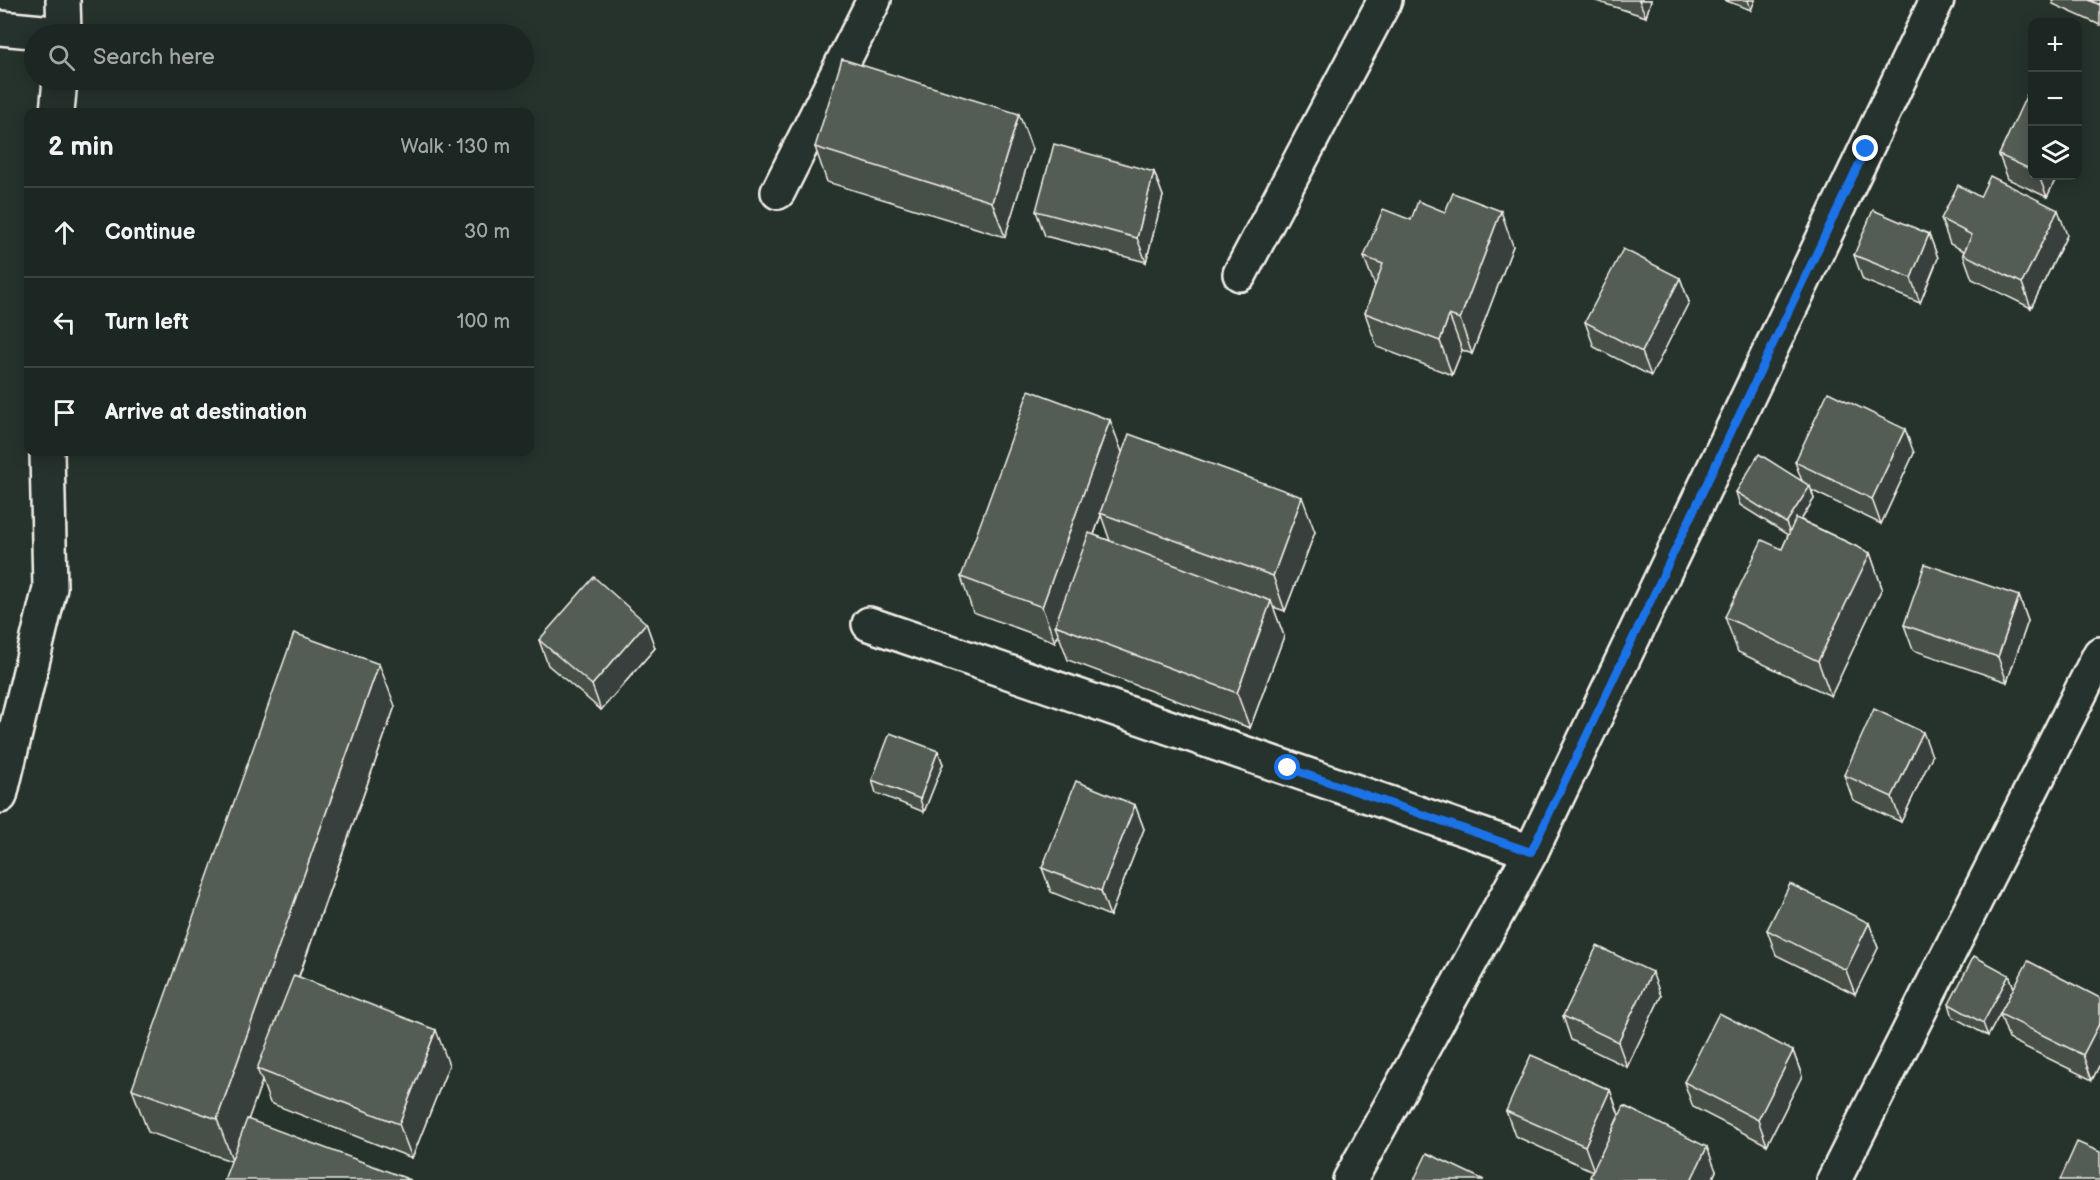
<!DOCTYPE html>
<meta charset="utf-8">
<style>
body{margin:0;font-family:"Balsamiq Sans",sans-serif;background:#29322f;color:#f1f3f6}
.controls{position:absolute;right:18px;top:18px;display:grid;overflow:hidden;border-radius:12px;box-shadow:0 3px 15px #0003}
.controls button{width:54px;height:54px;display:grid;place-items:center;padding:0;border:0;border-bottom:2px solid #3a4340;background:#1c2622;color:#f1f3f6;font:30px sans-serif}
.stop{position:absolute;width:18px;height:18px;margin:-14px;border:4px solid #1a73e8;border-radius:50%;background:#fff}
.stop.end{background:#1a73e8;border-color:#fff;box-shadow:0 2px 6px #0008}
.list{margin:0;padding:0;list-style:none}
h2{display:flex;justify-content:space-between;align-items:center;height:78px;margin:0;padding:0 24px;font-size:26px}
h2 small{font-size:20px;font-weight:400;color:#a0a5a5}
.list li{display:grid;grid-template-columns:39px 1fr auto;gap:18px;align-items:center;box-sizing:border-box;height:90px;padding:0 24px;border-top:2px solid #3a4340}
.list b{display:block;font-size:22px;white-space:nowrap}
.list em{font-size:20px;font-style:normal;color:#a0a5a5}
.icon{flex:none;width:33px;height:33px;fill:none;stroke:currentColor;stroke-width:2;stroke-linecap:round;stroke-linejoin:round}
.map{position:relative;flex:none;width:2100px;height:1180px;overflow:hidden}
.search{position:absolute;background:#1c2622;box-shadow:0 3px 15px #0003;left:24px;top:24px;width:510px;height:66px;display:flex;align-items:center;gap:15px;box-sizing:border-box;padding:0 21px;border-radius:33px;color:#a0a5a5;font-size:22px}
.panel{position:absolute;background:#1c2622;box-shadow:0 3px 15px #0003;left:24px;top:108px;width:510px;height:348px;border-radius:12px}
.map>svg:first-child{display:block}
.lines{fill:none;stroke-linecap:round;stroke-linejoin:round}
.minor-casing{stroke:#f4f1e8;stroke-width:38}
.major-casing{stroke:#f4f1e8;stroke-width:38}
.minor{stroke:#26332d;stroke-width:33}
.major{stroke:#26332d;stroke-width:33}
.wall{fill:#474f49;stroke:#f4f1e8;stroke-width:1.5;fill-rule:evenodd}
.shaded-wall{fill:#39403c;stroke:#f4f1e8;stroke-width:1.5}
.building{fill:#525c55;stroke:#f4f1e8;stroke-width:1.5}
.route{stroke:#1a73e8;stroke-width:8}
</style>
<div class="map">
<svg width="2100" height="1180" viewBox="0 0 2100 1180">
<rect width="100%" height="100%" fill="#26332d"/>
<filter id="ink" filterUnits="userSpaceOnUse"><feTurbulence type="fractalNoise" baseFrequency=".0167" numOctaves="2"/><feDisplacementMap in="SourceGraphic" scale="12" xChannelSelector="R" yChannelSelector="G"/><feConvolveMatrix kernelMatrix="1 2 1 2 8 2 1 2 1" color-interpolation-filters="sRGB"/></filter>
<g filter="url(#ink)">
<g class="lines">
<defs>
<g id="minor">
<path d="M0 28 64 34"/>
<path d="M778 192 874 0"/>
<path d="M1240 274 1385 0"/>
<path d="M869 624 1531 852"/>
<path d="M1350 1180 1531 852 1937 0"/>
<path d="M1834 1180 2100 654"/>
</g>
<g id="major">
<path d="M63 0 64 34"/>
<path d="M57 112 60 80"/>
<path d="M0 796 50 588 47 452"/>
</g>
</defs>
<!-- minor casing -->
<use href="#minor" class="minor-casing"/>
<!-- major casing -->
<use href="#major" class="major-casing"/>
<!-- minor -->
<use href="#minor" class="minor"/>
<!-- major -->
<use href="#major" class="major"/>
</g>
<!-- wall -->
<g class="wall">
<path d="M1593 0H1651L1646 17Z"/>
<path d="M1724 0H1755L1751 10Z"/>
<path d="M2052 0H2100V25L2053 4Z"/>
<path d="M2032 94V176H2057L2047 197 2008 179 1999 155Z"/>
<path d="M815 147 1032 149 1005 237 827 182Z"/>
<path d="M1154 172 1163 196 1146 262 1045 236 1036 211Z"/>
<path d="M1980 197 2067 235 2031 308 1972 279 1963 254 1964 251 1950 244 1941 219Z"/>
<path d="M1411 220 1513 246 1472 354 1462 350 1452 375 1377 347 1365 313 1375 286 1364 257Z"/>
<path d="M1929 234 1938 258 1920 303 1863 280 1854 255Z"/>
<path d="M1680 278 1689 302 1651 376 1594 347 1585 322Z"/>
<path d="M1110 420 1122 453 1315 532 1285 611 1273 607 1284 636 1250 728 1068 660 1058 633 1055 642 973 612 961 577ZM1101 515 1110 541 1094 535Z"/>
<path d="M1914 453 1881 524 1811 490 1814 499 1801 520 1870 553 1882 588 1831 696 1738 652 1725 617 1782 549 1788 535 1740 505 1736 492 1802 481 1795 462Z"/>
<path d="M2019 596 2028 621 2007 682 1913 650 1904 625Z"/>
<path d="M646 623 655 648 601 710 548 665 539 640Z"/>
<path d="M395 706 299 977 449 1065 412 1158 270 1103 262 1081 248 1120 231 1161 148 1132 132 1089Z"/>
<path d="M938 751 943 764 924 812 876 793 872 780Z"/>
<path d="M1932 756 1901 822 1853 800 1844 775Z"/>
<path d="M1135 805 1144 829 1110 916 1051 892 1042 868Z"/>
<path d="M1869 923 1878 948 1855 994 1776 955 1767 930Z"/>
<path d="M2009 975 2014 988 1988 1036 1953 1017 1949 1004Z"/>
<path d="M1661 996 1627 1067 1571 1040 1563 1016Z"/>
<path d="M2100 998V1064L2092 1080 2009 1039 2000 1014Z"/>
<path d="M1793 1051 1802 1076 1767 1145 1693 1107 1684 1082Z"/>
<path d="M1610 1090 1619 1115 1606 1143 1716 1171 1712 1180H1591L1590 1177 1593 1171 1515 1136 1506 1111Z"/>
</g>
<!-- shaded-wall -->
<g class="shaded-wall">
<path d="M1639 0H1651L1646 17Z"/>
<path d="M1748 0H1755L1751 10Z"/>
<path d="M1019 114 1032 149 1005 237 992 202Z"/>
<path d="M1154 172 1163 196 1146 262 1137 238Z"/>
<path d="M2039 176H2057L2047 197Z"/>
<path d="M2058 210 2067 235 2031 308 2022 283Z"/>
<path d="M1501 211 1513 246 1472 354 1460 319Z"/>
<path d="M1929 234 1938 258 1920 303 1911 278Z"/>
<path d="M1680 278 1689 302 1651 376 1642 352Z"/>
<path d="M1449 315 1462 350 1452 375 1440 341Z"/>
<path d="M1110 420 1123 455 1100 513 1101 515 1060 627 1055 625 1058 633 1055 642 1042 607Z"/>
<path d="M1905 429 1914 453 1881 524 1872 499Z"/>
<path d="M1810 486 1814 499 1791 536 1786 523Z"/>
<path d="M1302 497 1315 532 1285 611 1273 576Z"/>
<path d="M1870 553 1882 588 1831 696 1818 661Z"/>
<path d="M2019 596 2028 621 2007 682 1998 657Z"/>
<path d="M1271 601 1284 636 1250 728 1237 693Z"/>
<path d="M646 623 655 648 601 710 592 685Z"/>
<path d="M379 664 395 706 265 1071 257 1069 262 1081 233 1162 217 1119Z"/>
<path d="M1923 732 1932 756 1901 822 1892 797Z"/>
<path d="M938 751 943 764 924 812 920 799Z"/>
<path d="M1135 805 1144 829 1110 916 1101 891Z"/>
<path d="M1869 923 1878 948 1855 994 1846 970Z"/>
<path d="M1652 972 1661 996 1627 1067 1618 1042Z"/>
<path d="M2009 975 2014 988 1988 1036 1983 1023Z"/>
<path d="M2100 1022V1064L2092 1080 2083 1055Z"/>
<path d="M436 1030 449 1065 412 1158 399 1124Z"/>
<path d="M1793 1051 1802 1076 1767 1145 1758 1120Z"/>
<path d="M1610 1090 1619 1115 1594 1171 1585 1146Z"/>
<path d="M1707 1147 1716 1171 1712 1180H1691Z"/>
</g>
<!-- building -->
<g class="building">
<path d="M2089 0H2100V5Z"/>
<path d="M842 59 1019 114 992 202 815 147Z"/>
<path d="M2028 92 2032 94V170L1999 155Z"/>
<path d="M1054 144 1154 172 1137 238 1036 211Z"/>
<path d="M1990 176 2058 210 2022 283 1963 254 1972 235 1941 219 1958 185 1980 197Z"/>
<path d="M1453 193 1501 211 1460 319 1449 315 1440 341 1365 313 1383 264 1364 257 1383 209 1411 220 1418 201 1445 212Z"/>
<path d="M1873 210 1929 234 1911 278 1854 255Z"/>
<path d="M1623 249 1680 278 1642 352 1585 322Z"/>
<path d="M1029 390 1110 420 1042 607 961 577Z"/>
<path d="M1828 392 1905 429 1872 499 1795 462Z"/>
<path d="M1129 434 1302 497 1273 576 1100 513Z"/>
<path d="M1759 454 1810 486 1786 523 1736 492Z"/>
<path d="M1796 518 1870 553 1818 661 1725 617 1762 540 1782 549Z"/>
<path d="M1089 533 1271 601 1237 693 1055 625Z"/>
<path d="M1925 564 2019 596 1998 657 1904 625Z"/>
<path d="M594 577 646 623 592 685 539 640Z"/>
<path d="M294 633 379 664 217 1119 132 1089Z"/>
<path d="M1874 709 1923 732 1892 797 1844 775Z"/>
<path d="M890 733 938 751 920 799 872 780Z"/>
<path d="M1076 781 1135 805 1101 891 1042 868Z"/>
<path d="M1790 884 1869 923 1846 970 1767 930Z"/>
<path d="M1597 946 1652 972 1618 1042 1563 1016Z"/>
<path d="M1974 956 2009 975 1983 1023 1949 1004Z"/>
<path d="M2028 961 2100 998V1022L2083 1055 2000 1014Z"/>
<path d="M294 975 436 1030 399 1124 257 1069Z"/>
<path d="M1719 1013 1793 1051 1758 1120 1684 1082Z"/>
<path d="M1531 1055 1610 1090 1585 1146 1506 1111Z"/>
<path d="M1624 1106 1707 1147 1691 1180H1595L1590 1177Z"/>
<path d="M247 1119 411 1180H224Z"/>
<path d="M2077 1142 2100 1152V1180H2060Z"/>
<path d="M1427 1153 1484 1180H1414Z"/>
</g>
</g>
<g class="lines" filter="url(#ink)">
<!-- route -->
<path class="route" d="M1288 768 1531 852 1866 149"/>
</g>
</svg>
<div class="controls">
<button>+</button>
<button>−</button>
<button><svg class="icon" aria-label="layers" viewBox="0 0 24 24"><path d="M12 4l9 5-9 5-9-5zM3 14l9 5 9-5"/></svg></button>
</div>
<div class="stop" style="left:1288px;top:768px"></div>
<div class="stop end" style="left:1866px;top:149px"></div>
<div class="search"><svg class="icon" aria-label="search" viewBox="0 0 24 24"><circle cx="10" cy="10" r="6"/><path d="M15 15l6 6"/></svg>Search here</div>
<section class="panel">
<h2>2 min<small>Walk · 130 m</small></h2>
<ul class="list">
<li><svg class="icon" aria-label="ahead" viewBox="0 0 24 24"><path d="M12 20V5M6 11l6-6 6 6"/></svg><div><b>Continue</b></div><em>30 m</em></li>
<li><svg class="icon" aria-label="left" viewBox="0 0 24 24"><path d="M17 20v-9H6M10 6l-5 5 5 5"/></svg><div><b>Turn left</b></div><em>100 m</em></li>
<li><svg class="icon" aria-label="arrive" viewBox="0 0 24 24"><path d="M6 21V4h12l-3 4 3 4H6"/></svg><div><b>Arrive at destination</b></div></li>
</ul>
</section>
</div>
